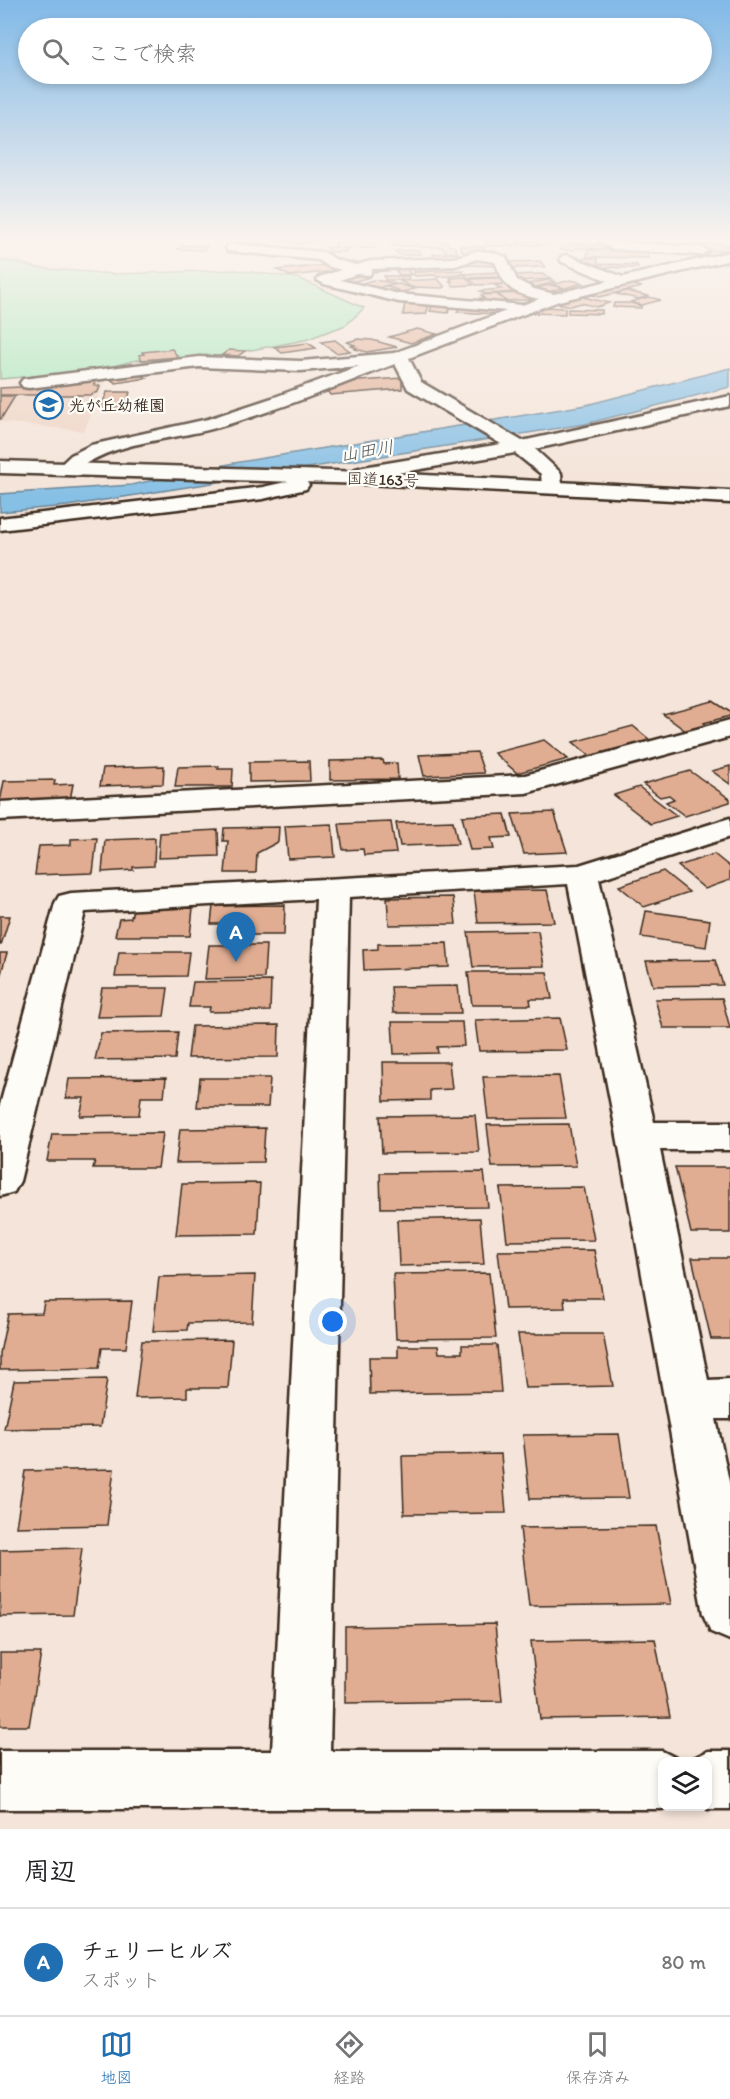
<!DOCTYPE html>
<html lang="ja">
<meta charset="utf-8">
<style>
body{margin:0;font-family:Itim,"Klee One",sans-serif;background:#f2f2f2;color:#202124}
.controls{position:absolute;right:18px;bottom:18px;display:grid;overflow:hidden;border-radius:12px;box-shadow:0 3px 9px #0003}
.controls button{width:54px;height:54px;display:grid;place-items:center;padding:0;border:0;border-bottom:2px solid #e0e0e0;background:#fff;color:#202124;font:30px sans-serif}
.you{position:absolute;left:333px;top:1322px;width:21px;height:21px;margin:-15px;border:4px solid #fff;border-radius:50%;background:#1a73e8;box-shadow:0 0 0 9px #1a73e833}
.badge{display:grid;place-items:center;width:39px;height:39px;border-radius:50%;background:#1f6fb2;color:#fff;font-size:20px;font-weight:700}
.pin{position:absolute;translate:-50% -50px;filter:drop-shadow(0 2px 3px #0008)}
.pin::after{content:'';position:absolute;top:32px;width:21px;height:18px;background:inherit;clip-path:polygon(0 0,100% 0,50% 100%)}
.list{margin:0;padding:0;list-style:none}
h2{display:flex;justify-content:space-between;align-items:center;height:78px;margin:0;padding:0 24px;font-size:26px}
h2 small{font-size:20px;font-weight:400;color:#757577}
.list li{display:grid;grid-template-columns:39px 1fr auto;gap:18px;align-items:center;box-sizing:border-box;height:108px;padding:0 24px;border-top:2px solid #e0e0e0}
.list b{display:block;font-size:22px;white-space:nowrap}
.list p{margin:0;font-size:20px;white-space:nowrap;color:#757577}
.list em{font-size:20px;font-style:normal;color:#757577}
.icon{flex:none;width:33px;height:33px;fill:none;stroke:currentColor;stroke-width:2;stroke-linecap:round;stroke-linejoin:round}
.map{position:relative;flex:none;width:730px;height:1829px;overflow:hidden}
.search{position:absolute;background:#fff;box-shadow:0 3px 9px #0003;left:18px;right:18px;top:18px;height:66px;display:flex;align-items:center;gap:15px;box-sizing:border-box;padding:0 21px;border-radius:33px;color:#757577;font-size:22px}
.sheet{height:186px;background:#fff}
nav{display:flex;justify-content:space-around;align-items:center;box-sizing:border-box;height:84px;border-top:2px solid #e0e0e0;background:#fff;font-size:16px;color:#757577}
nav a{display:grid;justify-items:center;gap:3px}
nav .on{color:#1f6fb2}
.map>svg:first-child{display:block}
.built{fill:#eed4c4}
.green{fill:#a0e8b7;stroke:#6e896a;stroke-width:1.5}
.water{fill:#87c0e5;stroke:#698495;stroke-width:1.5}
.building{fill:#e0ad92;stroke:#3b2a1e;stroke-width:1.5}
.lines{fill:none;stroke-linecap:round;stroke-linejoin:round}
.minor-casing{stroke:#3b2a1e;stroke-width:5}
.highway-casing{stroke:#3b2a1e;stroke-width:5}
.minor{fill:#fdfcf7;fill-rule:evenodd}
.highway{fill:#fdfcf7;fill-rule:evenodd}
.labels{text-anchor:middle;stroke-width:4.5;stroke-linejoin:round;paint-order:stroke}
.far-poi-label{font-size:16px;font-weight:bold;fill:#3b2a1e;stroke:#fdfcf7;text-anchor:start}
.far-street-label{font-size:16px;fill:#3b2a1e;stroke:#fdfcf7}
.far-water-label{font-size:18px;font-style:italic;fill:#52575a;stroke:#fdfcf7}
</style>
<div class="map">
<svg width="730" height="1829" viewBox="0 0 730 1829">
<rect width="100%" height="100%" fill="#f4e4d9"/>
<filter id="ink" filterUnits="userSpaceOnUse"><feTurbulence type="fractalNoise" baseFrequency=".0167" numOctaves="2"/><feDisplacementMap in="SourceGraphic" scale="12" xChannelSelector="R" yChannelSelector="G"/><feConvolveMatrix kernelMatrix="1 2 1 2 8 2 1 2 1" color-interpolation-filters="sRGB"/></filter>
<g filter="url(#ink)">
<!-- built -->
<path class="built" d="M99 378 106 380 84 431 0 422V387Z"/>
<!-- green -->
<path class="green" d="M0 260 15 262 38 268 114 274 236 270 298 278 364 308 346 325 305 340 203 359 136 360 95 371 0 379Z"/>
<!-- water -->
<path class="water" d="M730 368V387L585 424 67 506 0 512V494L131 485 234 463 586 405Z"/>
<!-- building -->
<g class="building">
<path d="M236 241H254L265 244 256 247 229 245Z"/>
<path d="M275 241H318L304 244Z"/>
<path d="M353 241 377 242H372L375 248 344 249 346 252H329L327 247H336L335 243Z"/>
<path d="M388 241H412L416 246H392Z"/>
<path d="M415 241H446L450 246H454L458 253H446L442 247H419Z"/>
<path d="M484 241H512L515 246H487Z"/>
<path d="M517 241H549L550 245H518Z"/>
<path d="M570 243 637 247V250L575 248 574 250H561V246Z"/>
<path d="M722 243 730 247V250L706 251 695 246Z"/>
<path d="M182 245 208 246 204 250 177 249Z"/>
<path d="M460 246 484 247 488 253 464 254Z"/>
<path d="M417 250 421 254 399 255 395 251Z"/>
<path d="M588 250 646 251 649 253V258L587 257Z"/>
<path d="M456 253 457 257H435L433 254Z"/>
<path d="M583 258H597L598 264 637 265 638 268 590 267 585 264Z"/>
<path d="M468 259 494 260V266L468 265Z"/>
<path d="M540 261 545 267 512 268 507 262Z"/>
<path d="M404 264 411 275H399L396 270 375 272 368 266Z"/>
<path d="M408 264 450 265 453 268 412 270Z"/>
<path d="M326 265 344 270 290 276 277 270Z"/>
<path d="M463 270 462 275 437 277 435 275 415 276 413 272Z"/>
<path d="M498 272 501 277 468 278 464 274Z"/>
<path d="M356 274 370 277 348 283 334 280Z"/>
<path d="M542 274 552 279 516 281 510 275Z"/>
<path d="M384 276H408L409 280H385Z"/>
<path d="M466 277 473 285 453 286 449 281H452L450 278Z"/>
<path d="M499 278 506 284 476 285 470 279Z"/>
<path d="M438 279 445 287 443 288 411 287 400 281Z"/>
<path d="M373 280 395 283 371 290 353 286Z"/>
<path d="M547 280 556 282 536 287 527 284Z"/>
<path d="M571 280 583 283 565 288 552 285Z"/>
<path d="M626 283 642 287 599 297 583 293Z"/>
<path d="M399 284 415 289 402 292 386 286Z"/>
<path d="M508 284 518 292 485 294 480 291 501 289 495 285Z"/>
<path d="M550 285 564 288 544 293 531 289Z"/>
<path d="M626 291 648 296 639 299 616 294Z"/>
<path d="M525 293 538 299 506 301 498 294Z"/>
<path d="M496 294 506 302 487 303 480 298H484L481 295Z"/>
<path d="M574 295 609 303 597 307 581 303 571 306 552 302Z"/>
<path d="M649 297 661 300 642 305 630 302Z"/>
<path d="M405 302H430L426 314 403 315Z"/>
<path d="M433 303 458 304 457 307H444L450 308 448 313 430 311Z"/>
<path d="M614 303H631L641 306V308L613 307Z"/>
<path d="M462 305 499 310 496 314 457 312Z"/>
<path d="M540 307 565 308V314L530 313Z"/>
<path d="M568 309 602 310V314L568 313Z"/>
<path d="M417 329 437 334 411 343 389 337Z"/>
<path d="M358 339 372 340 397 347 367 352 355 349 357 348 351 346 355 345 347 342Z"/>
<path d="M335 340 350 351 336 353 321 342Z"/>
<path d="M308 343 316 348 282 353 274 347Z"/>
<path d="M172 349 178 357 142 360 139 355 144 354 142 352Z"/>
<path d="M229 350 245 351 238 356 222 355Z"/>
<path d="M136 372 147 378 116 383 106 377Z"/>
<path d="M402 378V389L330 395 326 389 340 384 360 381Z"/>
<path d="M96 379 94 385 100 386 98 392 90 395H0V388L63 385 65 382Z"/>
<path d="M107 392H130L125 408H101Z"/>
<path d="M0 396H15L1 419H0Z"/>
<path d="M713 701 730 712V716L704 723 707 726 687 732 663 714Z"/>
<path d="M633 726 650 740 590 756 573 742Z"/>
<path d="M544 740 568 759 517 773 494 753Z"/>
<path d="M477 752 484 773 424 776 419 755Z"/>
<path d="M383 760 384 764 397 763 398 779 330 780V761Z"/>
<path d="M309 761 310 781 249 782V762Z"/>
<path d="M164 766 163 784 100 786 103 768Z"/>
<path d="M219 766 218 769H233L232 787H175L178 767Z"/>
<path d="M730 766V784L712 771Z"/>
<path d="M690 771 730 799V802L685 816 666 802 674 799 669 795 660 797 643 784Z"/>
<path d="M55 780 54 785 73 784 70 800 0 802 4 781Z"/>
<path d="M639 787 677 816 651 824 614 795Z"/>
<path d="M554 812 567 852 524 854 512 814Z"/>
<path d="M505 814 511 837 491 838 494 849 470 850 462 816Z"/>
<path d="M453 821 458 844 400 846 396 823Z"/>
<path d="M391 822 396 853 364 855 363 849 343 850 339 824Z"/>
<path d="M332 824 335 857 288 859 285 826Z"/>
<path d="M279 827 278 842 257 853 256 873H225L228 841H223L224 828Z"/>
<path d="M218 830 219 856 158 858 160 833Z"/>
<path d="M97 838 93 873 35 875 39 846 71 845V839Z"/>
<path d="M155 838 154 866 133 867V870L102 872 105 840Z"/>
<path d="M714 854 730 867V880L705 889 678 866Z"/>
<path d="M663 871 689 892 644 907 619 886Z"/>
<path d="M547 890 554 922 478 923 474 891Z"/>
<path d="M453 897 456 924 389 925 387 898Z"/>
<path d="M285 905 284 935H249L250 924H211L213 906Z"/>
<path d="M193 908 190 936H115L119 919 131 918 133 909Z"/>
<path d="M646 911 710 920 706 947 641 937Z"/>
<path d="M0 916H10L1 945H0Z"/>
<path d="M538 931 544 966 473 967 468 932Z"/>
<path d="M447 943 449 967 364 970 363 950 378 949V944Z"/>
<path d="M209 945H266L264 978 205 979Z"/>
<path d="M119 952H189L186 976 115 977Z"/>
<path d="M0 953H7L0 977Z"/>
<path d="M715 960 723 985 653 986 646 961Z"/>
<path d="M468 972H547L552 999H530L531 1005H472Z"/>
<path d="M271 981 270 1011 209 1012 210 1007H189L193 982Z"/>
<path d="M458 986 461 1013H393L391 987Z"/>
<path d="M102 988H168L164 1016 97 1017Z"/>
<path d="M722 998 730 1028H663L655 999Z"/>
<path d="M560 1018 567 1050 479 1051 475 1020Z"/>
<path d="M392 1022H462L464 1046 437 1047 438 1053 394 1054Z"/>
<path d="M279 1025 278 1057 188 1058 192 1026Z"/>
<path d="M178 1032 175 1059 95 1060 101 1033Z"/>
<path d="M383 1062H449L452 1089 430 1090V1100L384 1101Z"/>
<path d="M559 1076 566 1118 488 1119 483 1077Z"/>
<path d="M166 1078 164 1097H141L139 1115 80 1116 84 1098H66L69 1079Z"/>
<path d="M200 1078H270L268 1107H197Z"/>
<path d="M475 1115 479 1152 382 1153 380 1116Z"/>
<path d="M569 1124 576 1166 492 1167 487 1125Z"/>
<path d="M265 1128 263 1162 176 1163 180 1129Z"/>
<path d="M163 1133 158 1168H93L95 1161H47L52 1134Z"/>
<path d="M675 1167H730V1233H691Z"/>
<path d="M484 1172 488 1207 381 1208 380 1173Z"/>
<path d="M260 1183 257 1234 176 1235 182 1184Z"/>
<path d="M584 1187 594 1240 507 1241 500 1188Z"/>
<path d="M480 1218 484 1264 399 1266 397 1220Z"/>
<path d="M594 1250 603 1298H564L565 1308 505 1309 498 1251Z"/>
<path d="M692 1258H730V1339H711Z"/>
<path d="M489 1273 496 1338 396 1339 393 1274Z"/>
<path d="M255 1275 252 1322 188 1323 187 1330 153 1331 159 1277Z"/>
<path d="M132 1301 126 1348H102L99 1368 0 1370V1353L8 1314 42 1313 44 1302Z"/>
<path d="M518 1334H603L613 1386 525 1388Z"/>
<path d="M232 1340 228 1388H187V1397L135 1398 142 1341Z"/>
<path d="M462 1345H497L501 1392 370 1394 369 1357H398V1346H438L439 1353H462Z"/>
<path d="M107 1379 100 1427 4 1429 14 1381Z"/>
<path d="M619 1434 629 1498 530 1499 523 1435Z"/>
<path d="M501 1454 506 1513 404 1514 402 1456Z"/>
<path d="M114 1469 107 1525 16 1527 25 1471Z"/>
<path d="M656 1526 671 1604 529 1606 520 1528Z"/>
<path d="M82 1548 73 1615 0 1616V1550Z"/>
<path d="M495 1624 502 1701 345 1703V1627Z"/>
<path d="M655 1639 670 1717 540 1719 531 1641Z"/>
<path d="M0 1653H41L29 1726H0Z"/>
</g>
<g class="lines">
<defs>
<g id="minor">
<path d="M599 241 701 247 708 251 701 255 612 249Z"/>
<path d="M233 244 323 252 337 260 356 265 371 261 454 258 476 251 492 252 506 257 517 280 534 289 554 294 608 281 562 262 560 259 562 256 567 255 623 277 730 252V260L559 301 409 358 421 382 522 441 730 396V406L535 449 561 473 562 486 559 490H545L542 486 541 474 515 453 363 479 356 477 353 473 356 469 363 467 501 444 408 389 395 364C337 386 279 410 219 427 171 441 112 440 73 473H59L56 469 71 455 91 445 208 419 272 398 359 366 301 371 199 367 29 388 23 387 20 383 23 379 199 357 301 361 394 353 506 311 399 302 324 284 317 280 319 277 341 270 327 266 319 260 228 251 226 248 228 245ZM477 259 495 262C506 289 510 292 539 299L522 305 399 294 340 280 357 274 370 275 372 269 455 266Z"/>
<path d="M299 479 306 481 309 485 306 489 263 499 0 530V518L263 487Z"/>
<path d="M730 720V737L526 793 0 820V802L525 775Z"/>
<path d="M730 818V837L599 879 654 1122H730V1150H660L708 1380 730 1379V1419H716L730 1486V1640L711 1632 703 1614 617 1136 568 884 349 897 330 1751H662L684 1762H662V1806H669L662 1809H0V1751H272L316 899 85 912 20 1181 14 1192 0 1196V1105L55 903 59 896 71 893 579 865Z"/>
<path d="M708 1751H730V1809H708L701 1806H708V1762H686Z"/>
</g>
<path id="highway" d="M0 461 367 472 730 491V503L367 484 0 473Z"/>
</defs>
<!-- minor casing -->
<use href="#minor" class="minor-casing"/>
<!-- highway casing -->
<use href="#highway" class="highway-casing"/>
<!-- minor -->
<use href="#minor" class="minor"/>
<!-- highway -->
<use href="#highway" class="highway"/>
</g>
</g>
<!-- sky -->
<linearGradient id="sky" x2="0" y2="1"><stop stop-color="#81b9e7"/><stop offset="0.48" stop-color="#faf3ee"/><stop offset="1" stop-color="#faf3ee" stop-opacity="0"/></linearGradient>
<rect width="730" height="497" fill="url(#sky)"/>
<!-- icons -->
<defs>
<symbol id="school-ring" viewBox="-11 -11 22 22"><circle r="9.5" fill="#fdfcf7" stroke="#1f6fb2" stroke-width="1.5"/><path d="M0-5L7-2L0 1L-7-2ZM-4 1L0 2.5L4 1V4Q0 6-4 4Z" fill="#1f6fb2"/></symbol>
</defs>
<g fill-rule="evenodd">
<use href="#school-ring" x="32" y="388" width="33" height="33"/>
</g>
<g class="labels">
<!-- far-poi labels -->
<g class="far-poi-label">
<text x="69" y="411">光が丘幼稚園</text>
</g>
<!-- far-street labels -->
<g class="far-street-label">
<text transform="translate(383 479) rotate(2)" y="6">国道163号</text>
</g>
<!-- far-water labels -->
<g class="far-water-label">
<text transform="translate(367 451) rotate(-9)" y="6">山田川</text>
</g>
</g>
</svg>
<div class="controls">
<button><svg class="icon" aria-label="layers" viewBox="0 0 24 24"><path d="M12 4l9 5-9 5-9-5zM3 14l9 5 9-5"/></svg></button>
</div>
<div class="you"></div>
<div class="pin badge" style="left:236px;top:962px">A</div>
<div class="search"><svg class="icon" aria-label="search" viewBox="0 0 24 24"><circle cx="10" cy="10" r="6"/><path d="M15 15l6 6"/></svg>ここで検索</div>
</div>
<section class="sheet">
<h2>周辺<small></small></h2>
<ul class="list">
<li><span class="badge">A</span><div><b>チェリーヒルズ</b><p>スポット</p></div><em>80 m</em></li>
</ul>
</section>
<nav>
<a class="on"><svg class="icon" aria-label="map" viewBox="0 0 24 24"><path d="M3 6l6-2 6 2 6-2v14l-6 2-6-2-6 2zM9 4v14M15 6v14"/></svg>地図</a>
<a><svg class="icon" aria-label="directions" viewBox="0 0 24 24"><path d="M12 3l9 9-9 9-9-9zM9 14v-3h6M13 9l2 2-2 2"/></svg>経路</a>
<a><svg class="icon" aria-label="saved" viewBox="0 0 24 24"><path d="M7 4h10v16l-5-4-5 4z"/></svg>保存済み</a>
</nav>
